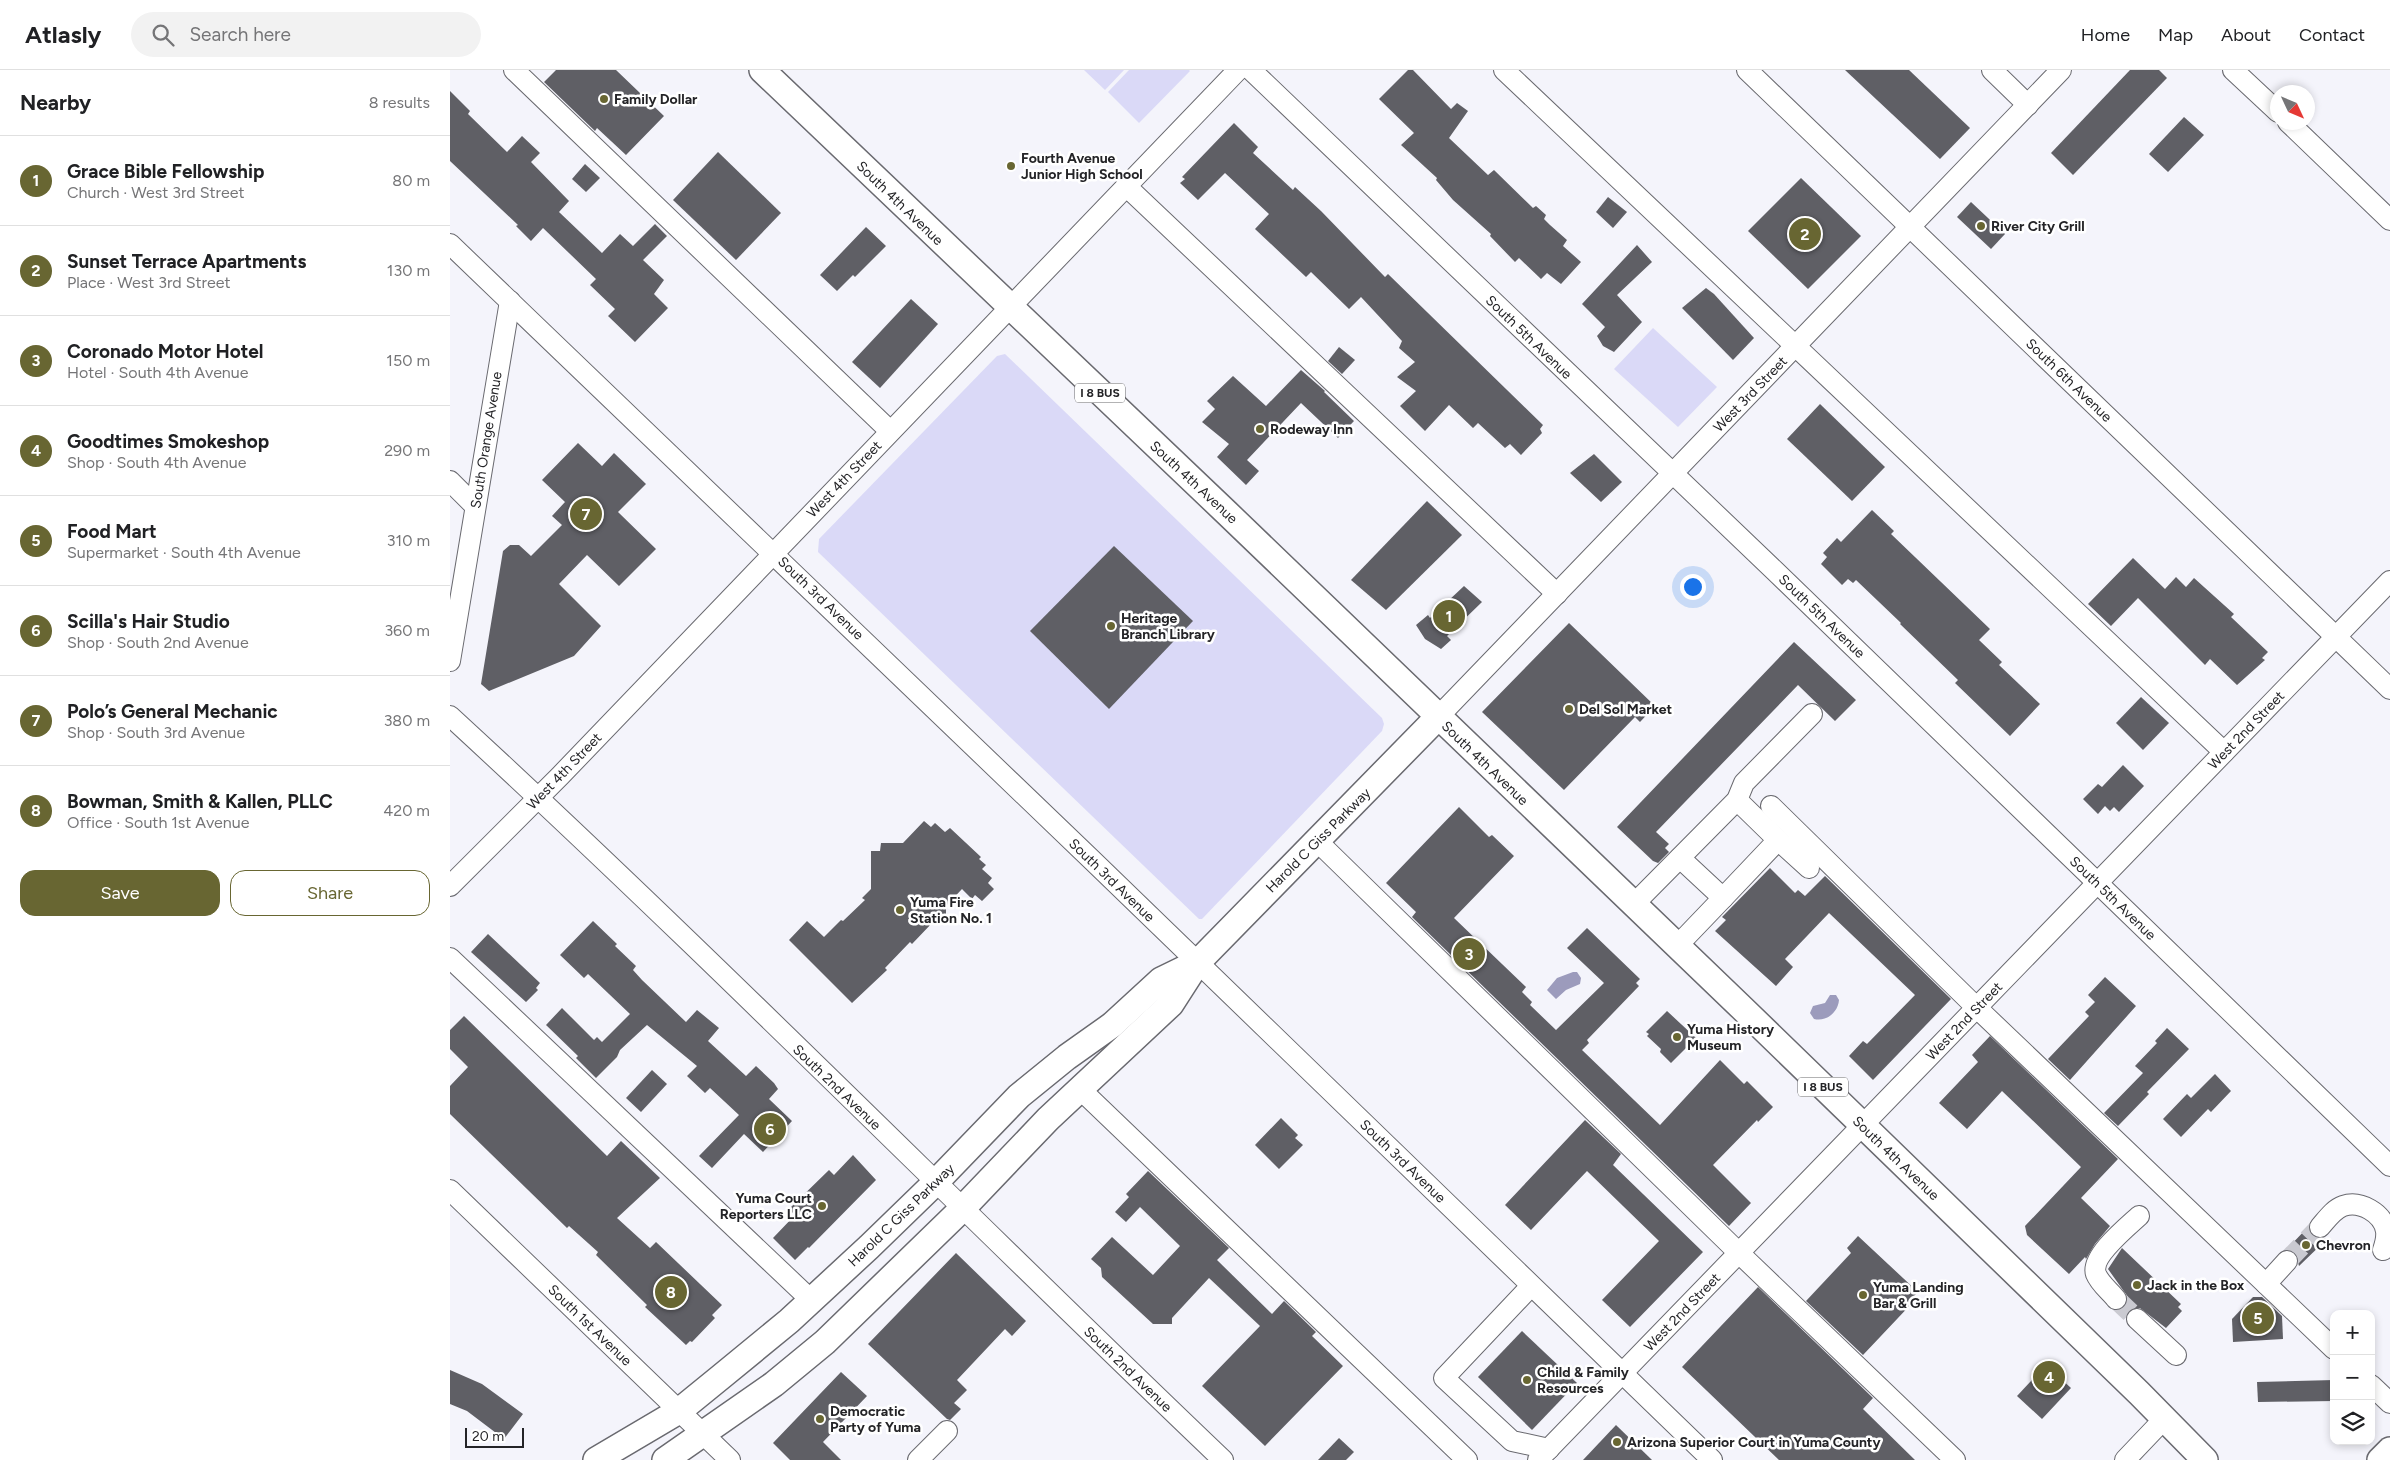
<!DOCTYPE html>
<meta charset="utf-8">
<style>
body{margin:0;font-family:Figtree,sans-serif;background:#f2f2f2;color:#202124}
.controls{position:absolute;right:15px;bottom:15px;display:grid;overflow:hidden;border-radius:10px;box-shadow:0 2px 8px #0003}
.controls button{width:45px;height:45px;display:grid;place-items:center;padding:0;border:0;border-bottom:1px solid #e0e0e0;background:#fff;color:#202124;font:25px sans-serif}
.compass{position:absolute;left:1820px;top:15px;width:45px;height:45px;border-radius:50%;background:#fff;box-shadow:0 2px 8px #0003;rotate:134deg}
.scale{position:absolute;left:15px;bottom:12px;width:59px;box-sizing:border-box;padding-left:5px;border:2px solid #242427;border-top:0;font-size:14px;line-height:18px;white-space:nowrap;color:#242427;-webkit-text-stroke:4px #fff;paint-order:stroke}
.you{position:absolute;left:1242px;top:516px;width:18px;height:18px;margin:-12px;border:4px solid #fff;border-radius:50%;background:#1a73e8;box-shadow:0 0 0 8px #1a73e833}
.badge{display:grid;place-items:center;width:32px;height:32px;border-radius:50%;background:#686632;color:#fff;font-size:16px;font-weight:700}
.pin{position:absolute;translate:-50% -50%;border:2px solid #fff;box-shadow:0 1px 5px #0006}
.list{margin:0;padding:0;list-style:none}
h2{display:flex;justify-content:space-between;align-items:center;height:65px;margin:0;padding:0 20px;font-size:21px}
h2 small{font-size:16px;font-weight:400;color:#757577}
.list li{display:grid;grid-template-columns:32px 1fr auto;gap:15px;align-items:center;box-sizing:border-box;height:90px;padding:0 20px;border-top:1px solid #e0e0e0}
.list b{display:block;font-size:19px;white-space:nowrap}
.list p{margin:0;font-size:16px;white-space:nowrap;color:#757577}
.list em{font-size:16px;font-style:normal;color:#757577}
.actions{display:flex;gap:10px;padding:15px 20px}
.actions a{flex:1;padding:11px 0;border:1px solid #686632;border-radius:15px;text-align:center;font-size:18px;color:#686632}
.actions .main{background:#686632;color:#fff}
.icon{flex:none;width:28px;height:28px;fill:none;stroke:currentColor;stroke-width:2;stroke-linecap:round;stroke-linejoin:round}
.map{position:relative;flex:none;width:1940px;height:1390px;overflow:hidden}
header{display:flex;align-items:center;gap:30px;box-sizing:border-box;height:70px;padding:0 25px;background:#fff;border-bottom:1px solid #e0e0e0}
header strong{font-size:24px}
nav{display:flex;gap:28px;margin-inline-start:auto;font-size:18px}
.search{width:350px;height:45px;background:#f2f2f2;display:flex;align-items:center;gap:12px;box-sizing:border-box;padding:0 18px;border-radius:28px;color:#757577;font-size:19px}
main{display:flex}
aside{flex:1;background:#fff}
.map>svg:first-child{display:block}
.green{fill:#dad9f7}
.water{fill:#9c9bbc}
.building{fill:#5f5f65}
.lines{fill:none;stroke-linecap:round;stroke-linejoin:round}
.minor-tunnel{stroke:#cacad1;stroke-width:20;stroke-dasharray:20 10;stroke-linecap:butt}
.minor-casing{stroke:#69696f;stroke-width:22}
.major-casing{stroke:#69696f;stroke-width:28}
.minor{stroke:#fff;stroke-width:20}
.major{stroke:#fff;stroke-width:25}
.poi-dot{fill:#686632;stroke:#fff;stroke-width:2}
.labels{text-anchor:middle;stroke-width:5;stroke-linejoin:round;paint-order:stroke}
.shield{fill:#fff;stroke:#666668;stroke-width:1}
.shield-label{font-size:12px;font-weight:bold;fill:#242427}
.poi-label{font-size:14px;font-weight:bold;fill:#242427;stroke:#fff;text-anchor:start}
.street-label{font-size:14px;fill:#242427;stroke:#fff}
</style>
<header>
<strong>Atlasly</strong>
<div class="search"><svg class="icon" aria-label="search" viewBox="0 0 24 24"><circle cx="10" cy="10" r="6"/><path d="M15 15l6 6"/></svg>Search here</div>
<nav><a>Home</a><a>Map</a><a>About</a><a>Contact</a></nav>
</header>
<main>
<aside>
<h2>Nearby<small>8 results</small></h2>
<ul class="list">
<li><span class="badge">1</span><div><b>Grace Bible Fellowship</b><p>Church · West 3rd Street</p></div><em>80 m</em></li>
<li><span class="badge">2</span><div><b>Sunset Terrace Apartments</b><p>Place · West 3rd Street</p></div><em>130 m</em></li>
<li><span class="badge">3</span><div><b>Coronado Motor Hotel</b><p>Hotel · South 4th Avenue</p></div><em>150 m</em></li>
<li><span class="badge">4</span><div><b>Goodtimes Smokeshop</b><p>Shop · South 4th Avenue</p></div><em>290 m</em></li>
<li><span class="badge">5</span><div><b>Food Mart</b><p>Supermarket · South 4th Avenue</p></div><em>310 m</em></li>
<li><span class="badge">6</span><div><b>Scilla's Hair Studio</b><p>Shop · South 2nd Avenue</p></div><em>360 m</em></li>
<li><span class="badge">7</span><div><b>Polo’s General Mechanic</b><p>Shop · South 3rd Avenue</p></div><em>380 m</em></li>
<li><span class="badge">8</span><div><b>Bowman, Smith &amp; Kallen, PLLC</b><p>Office · South 1st Avenue</p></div><em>420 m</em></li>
</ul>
<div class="actions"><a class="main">Save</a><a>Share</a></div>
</aside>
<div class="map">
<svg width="1940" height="1390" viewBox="0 0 1940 1390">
<rect width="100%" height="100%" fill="#f4f4fb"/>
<!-- green -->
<g class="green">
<path d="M634 0H674L655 20Z"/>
<path d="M679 0H739L740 1 689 53 658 22Z"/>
<path d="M1203 258 1267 317 1228 357 1164 299Z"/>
<path d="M555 284 932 648 934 654 932 661 752 849H749L368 482 369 469 547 286Z"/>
</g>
<!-- water -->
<g class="water">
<path d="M1123 902H1127L1131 908 1130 914 1116 920 1106 929 1097 920 1107 908Z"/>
<path d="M1380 925H1386L1389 930C1388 942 1377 952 1364 949L1360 943 1363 936 1375 933Z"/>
</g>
<!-- building -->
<g class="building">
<path d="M106 0H166L214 46 176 85 147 58 145 61 94 12Z"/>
<path d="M958 0H963L1001 39 1007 33 1018 41 999 68 1038 105 1044 100 1083 138 1086 136 1096 145 1094 149 1100 155 1117 170 1113 176 1131 192 1111 214 1097 203 1091 209 1069 188 1065 192 1040 166 1041 164 1003 130 986 110 987 108 951 75 964 63 929 29Z"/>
<path d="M1395 0H1459L1520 58 1490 89Z"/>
<path d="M1680 0H1709L1717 8 1623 105 1601 83Z"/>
<path d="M0 21 20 41 18 44 57 82 72 66 90 83 81 92 119 131 109 142 152 183 170 164 183 176 205 154 217 166 193 190 214 210 204 224 218 238 185 272 158 246 165 239 140 215 146 209 93 158 81 171 66 156 68 155 0 91Z"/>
<path d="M1734 47 1754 65 1718 102 1699 84Z"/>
<path d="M784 53 808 77 803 83 843 120 845 117 871 141 935 207 938 204 1093 355 1090 359 1092 363 1071 385 1060 374 1055 378 1028 353 1023 358 999 335 975 361 950 336 966 321 947 307 965 292 949 278 952 271 911 227 899 239 861 202 856 207 805 159 819 144 775 103 748 130 730 113 735 109 732 107Z"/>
<path d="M268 82 331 143 286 190 223 130Z"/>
<path d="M135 94 150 108 136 122 122 109Z"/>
<path d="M1351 108 1411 166 1358 219 1298 161Z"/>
<path d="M1158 127 1177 142 1163 158 1146 142Z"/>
<path d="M1521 132 1555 164 1541 179 1507 147Z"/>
<path d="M416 157 436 176 405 207 403 205 387 221 370 205Z"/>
<path d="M1187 175 1202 192 1167 225 1192 252 1164 282 1153 276 1147 266 1155 257 1132 234Z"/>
<path d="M1256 218 1264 224 1304 268 1283 290 1232 238Z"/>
<path d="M461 229 488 254 430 318 402 292Z"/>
<path d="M889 277 905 290 892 304 878 291Z"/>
<path d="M851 300 875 321 874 322 904 351 888 368 851 333 797 390 809 401 796 415 767 387 779 374 752 352 765 339 757 331 783 306 816 336Z"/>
<path d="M1370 334 1435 397 1402 431 1337 369Z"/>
<path d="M128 373 152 396 164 383 196 414 168 442 206 479 169 516 137 485 109 514 151 556 124 586 39 621 31 614 53 481 60 475H69L81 486 112 455 102 446 115 432 92 410Z"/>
<path d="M1144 384 1172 412 1151 432 1120 403Z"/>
<path d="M977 431 1012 465 936 540 901 510Z"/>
<path d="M1422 440 1444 461 1441 464 1540 559 1529 570 1552 592 1549 595 1590 634 1560 666 1505 613 1508 610 1450 554 1451 553 1406 510 1403 513 1398 509 1392 515 1371 494 1377 487 1373 483 1387 468 1391 472Z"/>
<path d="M664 476 743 551 659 639 580 561Z"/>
<path d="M1683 488 1715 519 1726 507 1736 517 1744 508 1784 544 1781 547 1818 582 1812 588 1815 590 1787 615 1760 589 1755 595 1688 528 1661 556 1638 534Z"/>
<path d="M1014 516 1032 532 997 566 1001 570 991 579 975 569 966 555 978 545 980 548Z"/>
<path d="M1119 553 1205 636 1190 652 1185 647 1114 720 1032 642Z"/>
<path d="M1344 572 1406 630 1385 651 1348 615 1206 762 1219 774 1215 778 1219 782 1208 793 1203 791 1167 757Z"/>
<path d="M1691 627 1719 653 1693 680 1666 653Z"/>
<path d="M1673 695 1694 716 1669 742 1664 737 1660 741 1655 736 1648 744 1633 729 1648 714 1652 717Z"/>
<path d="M1009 737 1039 767 1042 765 1064 786 1004 848 1076 917 1072 922 1082 932 1080 935 1106 960 1154 913 1117 878 1137 858 1190 909 1186 913 1189 916 1137 970 1139 973 1132 980 1210 1055 1270 990 1294 1014 1297 1011 1323 1037 1308 1052 1307 1050 1263 1095 1301 1133 1279 1156 962 847 966 842 936 813Z"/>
<path d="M474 751 481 757 485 753 495 762 500 758 531 787 529 789 536 795 532 799 542 808 538 813 544 819 532 831 525 825 522 829 512 819 496 836V844L489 851H484L462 874 460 872 435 898 437 900 402 933 339 870 357 851 374 867 391 850 393 851 415 830 412 828 421 819V781H430L431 773H453Z"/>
<path d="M1320 798 1345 823 1348 820 1355 826 1375 806 1501 929 1423 1010 1399 986 1413 971 1417 974 1465 925 1379 843 1335 889 1343 897 1326 916 1265 861 1276 850 1272 847Z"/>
<path d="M143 851 167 874 165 876 186 896 183 900 192 910 236 952 247 940 269 958 258 971 296 1006 306 996 324 1013 328 1019 319 1029 342 1051 313 1082 294 1064 262 1098 249 1086 289 1045 260 1018 255 1023 237 1006 247 996 197 955 170 980 167 987 146 1008 126 988 128 986 96 955 112 938 144 970 147 967 152 972 180 944 138 904 134 908 110 885Z"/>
<path d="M38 864 90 913 86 918 88 920 76 932 21 882Z"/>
<path d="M1655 907 1686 936 1620 1010 1598 989 1639 946 1635 942 1645 932 1638 925Z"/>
<path d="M1217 941 1246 968 1221 993 1210 982 1211 979 1197 966 1199 964 1196 962Z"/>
<path d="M14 946 157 1086 171 1071 210 1108 167 1148 200 1178 206 1172 272 1235 262 1245 265 1248 242 1272 240 1271 236 1275 195 1237 197 1235 146 1185 148 1182 119 1156 117 1158 0 1044V1016L18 997 0 979V960Z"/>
<path d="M1717 958 1739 979 1697 1022 1699 1024 1668 1056 1654 1043 1693 1003 1685 996 1707 973 1705 971Z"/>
<path d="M1540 966 1668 1089 1631 1128 1660 1156 1645 1174 1636 1189 1635 1187 1619 1204 1577 1165 1575 1156 1631 1097 1552 1021 1517 1059 1489 1033 1528 992 1522 985Z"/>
<path d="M202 1000 217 1014 191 1042 176 1028Z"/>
<path d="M1765 1004 1781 1021 1761 1042 1758 1039 1731 1067 1713 1049 1737 1024 1741 1028Z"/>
<path d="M831 1048 848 1065 845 1068 853 1075 829 1099 805 1075Z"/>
<path d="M1135 1050 1171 1084 1163 1095 1253 1182 1180 1257 1152 1230 1209 1171 1137 1101 1081 1160 1055 1135Z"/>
<path d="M403 1085 426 1110 359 1178 358 1177 345 1190 323 1168 345 1145 339 1139 379 1100 384 1105Z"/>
<path d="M698 1101 779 1178 767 1190 822 1244 834 1231 866 1262 862 1266 893 1296 815 1376 752 1316 810 1256 759 1208 722 1248V1254H703L652 1207 651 1198 641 1189 662 1167 703 1205 730 1176 690 1137 676 1152 665 1142 679 1127 676 1124Z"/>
<path d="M1858 1157 1863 1166 1868 1169 1878 1168 1849 1196 1845 1183 1837 1179Z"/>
<path d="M1408 1166 1468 1222 1462 1228 1465 1230 1413 1285 1356 1231 1401 1183 1397 1178Z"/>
<path d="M1672 1178 1731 1234 1728 1237 1732 1241 1716 1258 1690 1238 1679 1241 1675 1247 1668 1241 1677 1234 1678 1227 1658 1199Z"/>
<path d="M506 1183 576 1251 562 1266 555 1259 507 1310 517 1320 504 1333 511 1339 500 1350 497 1349 418 1274Z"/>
<path d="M1308 1217 1423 1328 1413 1339 1465 1390H1329L1232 1297Z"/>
<path d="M1803 1227H1812L1832 1246 1833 1269 1783 1272 1782 1249Z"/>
<path d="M1072 1261 1127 1313 1082 1360 1028 1307Z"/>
<path d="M1596 1295 1621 1318 1592 1349 1567 1326Z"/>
<path d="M0 1300 32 1314 73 1344 54 1369 17 1341 0 1334Z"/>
<path d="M391 1302 417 1326 373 1372 391 1390H340L323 1373Z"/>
<path d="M1884 1310V1331L1808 1332 1807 1312Z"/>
<path d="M1166 1355 1202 1390H1133Z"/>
<path d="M889 1368 904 1382 896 1390H868Z"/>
</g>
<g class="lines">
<!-- minor-tunnel -->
<g class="minor-tunnel">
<path d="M1837 1191 1870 1157"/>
<path d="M1666 1229 1687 1249"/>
</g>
<defs>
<g id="minor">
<path d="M64 0 440 361"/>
<path d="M801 0 1325 501 1940 1096"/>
<path d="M1054 0 1774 682"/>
<path d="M1297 0 1940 619"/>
<path d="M1542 0 1578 35"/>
<path d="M1783 0 1828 42"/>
<path d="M1838 52 1940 150"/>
<path d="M676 116 1107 524"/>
<path d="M0 174 643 791 1262 1390"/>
<path d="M0 411 25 436"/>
<path d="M0 591 60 231"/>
<path d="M0 646C263 888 514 1143 773 1390"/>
<path d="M988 647 1611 0"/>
<path d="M1321 736 1527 938 1884 1279"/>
<path d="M1328 770 1359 798"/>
<path d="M867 771 1289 1183 1505 1390"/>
<path d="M1230 788 1273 828 1328 770 1287 730"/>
<path d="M0 816 110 706 788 0"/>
<path d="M1183 835 1287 730 1294 713 1362 644"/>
<path d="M1227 876 1273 828"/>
<path d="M0 888 361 1230"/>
<path d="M630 1019 1017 1390"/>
<path d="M0 1120 280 1390"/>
<path d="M1870 1157C1877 1149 1884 1139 1893 1136 1910 1130 1933 1143 1936 1161 1937 1168 1935 1174 1933 1180"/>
<path d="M1816 1214 1837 1191"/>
<path d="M1081 1216 994 1308 1062 1371 1099 1379"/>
<path d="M1666 1229C1660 1221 1650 1214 1646 1204 1640 1187 1677 1157 1689 1146"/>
<path d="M1687 1249 1726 1285"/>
<path d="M1921 1315 1940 1333"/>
<path d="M468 1390 497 1361"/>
<path d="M1088 1390 1940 511"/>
<path d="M1675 1390 1714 1349"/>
</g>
<g id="major">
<path d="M312 0 777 443 1292 938 1689 1323 1755 1390"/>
<path d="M146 1390 229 1341 272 1306 339 1251 419 1177 485 1113 569 1026 617 987 662 955 711 910 748 892"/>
<path d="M215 1390 324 1314 375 1272 512 1139 598 1049 721 934 748 892 988 647"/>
<path d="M1930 1390 1940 1380"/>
</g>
</defs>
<!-- minor casing -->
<use href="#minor" class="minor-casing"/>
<!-- major casing -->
<use href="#major" class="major-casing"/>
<!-- minor -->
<use href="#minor" class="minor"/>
<!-- major -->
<use href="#major" class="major"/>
</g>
<!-- markers -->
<g class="poi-dot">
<circle cx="154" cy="29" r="5"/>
<circle cx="561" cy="96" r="5"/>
<circle cx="1531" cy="156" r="5"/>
<circle cx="810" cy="359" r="5"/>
<circle cx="661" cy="556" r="5"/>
<circle cx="1119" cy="639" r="5"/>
<circle cx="450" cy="840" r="5"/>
<circle cx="1227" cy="967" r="5"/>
<circle cx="372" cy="1136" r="5"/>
<circle cx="1856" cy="1175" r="5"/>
<circle cx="1687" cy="1215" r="5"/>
<circle cx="1413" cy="1225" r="5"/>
<circle cx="1077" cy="1310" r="5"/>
<circle cx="370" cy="1349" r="5"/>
<circle cx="1167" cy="1372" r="5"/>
</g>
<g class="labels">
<!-- shield labels -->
<g class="shield">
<rect x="625" y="313.5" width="50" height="19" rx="4"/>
<rect x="1348" y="1007.5" width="50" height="19" rx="4"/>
</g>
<g class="shield-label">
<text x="650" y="327">I 8 BUS</text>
<text x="1373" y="1021">I 8 BUS</text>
</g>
<!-- poi labels -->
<g class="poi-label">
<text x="164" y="34">Family Dollar</text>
<text x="571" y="93">Fourth Avenue<tspan x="571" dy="16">Junior High School</tspan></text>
<text x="1541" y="161">River City Grill</text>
<text x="820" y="364">Rodeway Inn</text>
<text x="671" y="553">Heritage<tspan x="671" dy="16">Branch Library</tspan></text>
<text x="1129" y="644">Del Sol Market</text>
<text x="460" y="837">Yuma Fire<tspan x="460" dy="16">Station No. 1</tspan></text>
<text x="1237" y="964">Yuma History<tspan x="1237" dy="16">Museum</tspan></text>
<text x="362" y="1133" text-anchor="end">Yuma Court<tspan x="362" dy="16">Reporters LLC</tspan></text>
<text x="1866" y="1180">Chevron</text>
<text x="1697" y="1220">Jack in the Box</text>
<text x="1423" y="1222">Yuma Landing<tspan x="1423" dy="16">Bar &amp; Grill</tspan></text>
<text x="1087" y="1307">Child &amp; Family<tspan x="1087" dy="16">Resources</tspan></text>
<text x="380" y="1346">Democratic<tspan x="380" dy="16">Party of Yuma</tspan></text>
<text x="1177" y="1377">Arizona Superior Court in Yuma County</text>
</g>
<!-- street labels -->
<g class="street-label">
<text transform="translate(450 133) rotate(44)" y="5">South 4th Avenue</text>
<text transform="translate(1079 267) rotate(44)" y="5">South 5th Avenue</text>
<text transform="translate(1619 310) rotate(44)" y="5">South 6th Avenue</text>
<text transform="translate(1300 324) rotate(-46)" y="5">West 3rd Street</text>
<text transform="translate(36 370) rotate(-81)" y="5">South Orange Avenue</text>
<text transform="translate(394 409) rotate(-46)" y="5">West 4th Street</text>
<text transform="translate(744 412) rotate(43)" y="5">South 4th Avenue</text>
<text transform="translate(371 528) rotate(44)" y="5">South 3rd Avenue</text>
<text transform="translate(1372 546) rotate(44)" y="5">South 5th Avenue</text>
<text transform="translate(1796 660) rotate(-46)" y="5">West 2nd Street</text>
<text transform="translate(1035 693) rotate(44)" y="5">South 4th Avenue</text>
<text transform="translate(114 701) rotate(-46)" y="5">West 4th Street</text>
<text transform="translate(868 770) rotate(-45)" y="5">Harold C Giss Parkway</text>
<text transform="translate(662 810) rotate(44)" y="5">South 3rd Avenue</text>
<text transform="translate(1663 828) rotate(44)" y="5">South 5th Avenue</text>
<text transform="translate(1514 951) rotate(-46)" y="5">West 2nd Street</text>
<text transform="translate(387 1017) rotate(44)" y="5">South 2nd Avenue</text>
<text transform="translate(1446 1088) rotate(44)" y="5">South 4th Avenue</text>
<text transform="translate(953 1091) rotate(44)" y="5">South 3rd Avenue</text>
<text transform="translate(451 1145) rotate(-44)" y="5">Harold C Giss Parkway</text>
<text transform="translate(1232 1242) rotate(-46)" y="5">West 2nd Street</text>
<text transform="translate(140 1255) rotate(44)" y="5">South 1st Avenue</text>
<text transform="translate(678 1299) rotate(44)" y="5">South 2nd Avenue</text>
</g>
</g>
</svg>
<div class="controls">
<button>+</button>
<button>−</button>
<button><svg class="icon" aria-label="layers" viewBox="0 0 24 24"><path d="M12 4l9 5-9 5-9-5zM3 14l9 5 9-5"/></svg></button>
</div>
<svg class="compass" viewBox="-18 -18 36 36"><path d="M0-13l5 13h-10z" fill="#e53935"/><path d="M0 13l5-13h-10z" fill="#757577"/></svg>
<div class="scale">20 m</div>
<div class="you"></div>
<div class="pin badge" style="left:999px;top:546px">1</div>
<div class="pin badge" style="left:1355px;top:164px">2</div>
<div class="pin badge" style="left:1019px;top:884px">3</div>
<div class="pin badge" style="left:1599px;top:1307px">4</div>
<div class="pin badge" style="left:1808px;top:1248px">5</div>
<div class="pin badge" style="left:320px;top:1059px">6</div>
<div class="pin badge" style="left:136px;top:444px">7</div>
<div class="pin badge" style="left:221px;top:1222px">8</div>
</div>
</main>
